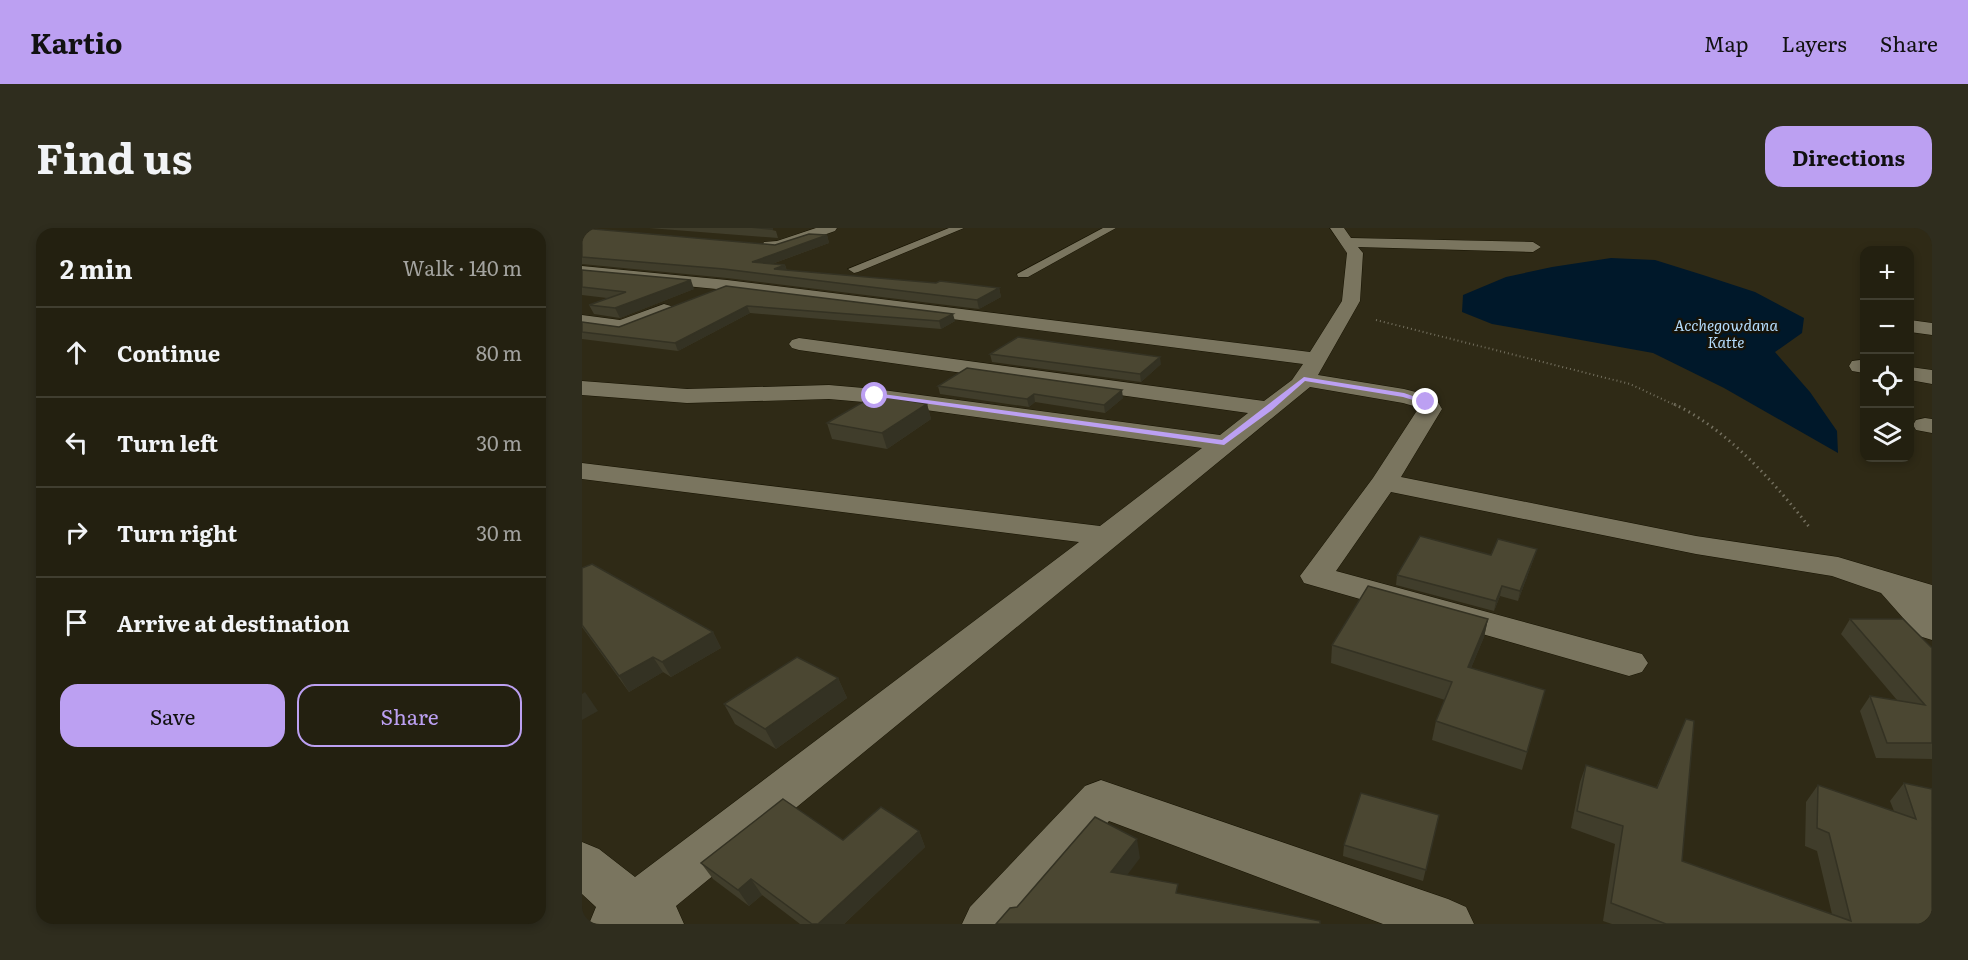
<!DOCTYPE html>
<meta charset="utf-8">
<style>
body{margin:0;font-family:Literata,serif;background:#2f2d1e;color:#f1f3f6}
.controls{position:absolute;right:18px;top:18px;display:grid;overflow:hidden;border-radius:12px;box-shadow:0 3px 9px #0003}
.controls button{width:54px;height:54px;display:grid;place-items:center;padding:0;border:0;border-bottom:2px solid #403e30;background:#232010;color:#f1f3f6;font:30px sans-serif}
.stop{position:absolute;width:18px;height:18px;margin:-14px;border:4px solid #bca0f2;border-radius:50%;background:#fff}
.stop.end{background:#bca0f2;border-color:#fff;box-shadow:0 2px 6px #0008}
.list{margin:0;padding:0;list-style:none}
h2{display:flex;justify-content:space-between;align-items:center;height:78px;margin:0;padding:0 24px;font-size:26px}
h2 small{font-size:20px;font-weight:400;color:#a3a39f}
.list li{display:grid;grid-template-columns:39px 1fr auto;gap:18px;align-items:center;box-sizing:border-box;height:90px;padding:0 24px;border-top:2px solid #403e30}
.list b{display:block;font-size:22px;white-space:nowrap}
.list em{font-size:20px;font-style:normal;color:#a3a39f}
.actions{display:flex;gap:12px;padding:18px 24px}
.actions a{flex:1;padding:14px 0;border:2px solid #bca0f2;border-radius:18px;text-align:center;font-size:21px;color:#bca0f2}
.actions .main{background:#bca0f2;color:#111}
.icon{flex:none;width:33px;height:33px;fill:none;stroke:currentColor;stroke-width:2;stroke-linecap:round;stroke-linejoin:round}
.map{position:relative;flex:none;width:1350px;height:696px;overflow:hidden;border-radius:18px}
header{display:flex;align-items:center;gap:36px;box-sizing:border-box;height:84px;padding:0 30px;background:#bca0f2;color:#111}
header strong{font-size:28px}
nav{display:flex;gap:33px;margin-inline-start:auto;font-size:21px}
.intro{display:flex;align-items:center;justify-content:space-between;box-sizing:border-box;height:144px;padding:0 36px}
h1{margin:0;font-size:42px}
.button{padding:15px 27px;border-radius:18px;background:#bca0f2;color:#111;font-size:21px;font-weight:700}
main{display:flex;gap:36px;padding:0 36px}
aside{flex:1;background:#232010;border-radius:18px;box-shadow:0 3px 9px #0003}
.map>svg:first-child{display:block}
.water{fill:#00182a}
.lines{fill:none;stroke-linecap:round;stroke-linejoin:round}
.service-casing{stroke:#171302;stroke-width:1}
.minor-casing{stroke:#171302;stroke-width:1}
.path-far1{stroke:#74705f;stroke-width:2;stroke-dasharray:1 3;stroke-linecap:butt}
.path{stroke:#74705f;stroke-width:3;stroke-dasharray:1.5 4;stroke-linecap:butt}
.service{fill:#7a755f;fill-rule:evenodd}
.minor{fill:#7a755f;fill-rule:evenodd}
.wall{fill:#403d2b}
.shaded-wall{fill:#343223}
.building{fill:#4b4732;stroke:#343223;stroke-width:1.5}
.route{fill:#bca0f2}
.labels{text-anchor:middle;stroke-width:5;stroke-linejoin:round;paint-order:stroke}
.far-water-label{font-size:15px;font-style:italic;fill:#b5dcfc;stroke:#15130a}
</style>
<header>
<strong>Kartio</strong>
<nav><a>Map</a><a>Layers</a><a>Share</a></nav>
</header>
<div class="intro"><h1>Find us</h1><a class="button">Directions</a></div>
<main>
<aside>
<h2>2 min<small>Walk · 140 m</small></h2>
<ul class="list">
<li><svg class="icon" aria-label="ahead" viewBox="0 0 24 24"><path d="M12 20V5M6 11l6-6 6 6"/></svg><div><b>Continue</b></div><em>80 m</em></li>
<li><svg class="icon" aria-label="left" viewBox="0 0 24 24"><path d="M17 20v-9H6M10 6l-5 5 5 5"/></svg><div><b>Turn left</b></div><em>30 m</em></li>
<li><svg class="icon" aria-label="right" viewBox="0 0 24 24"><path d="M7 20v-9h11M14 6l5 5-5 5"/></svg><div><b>Turn right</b></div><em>30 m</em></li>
<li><svg class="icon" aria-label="arrive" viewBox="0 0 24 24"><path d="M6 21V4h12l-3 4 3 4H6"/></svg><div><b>Arrive at destination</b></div></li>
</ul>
<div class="actions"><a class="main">Save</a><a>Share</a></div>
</aside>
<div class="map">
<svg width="1350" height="696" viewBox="0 0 1350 696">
<rect width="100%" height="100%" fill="#2f2a16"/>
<!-- water -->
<path class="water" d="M1029 30 1073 32 1121 47 1173 64 1222 90 1220 105 1193 124 1228 164 1255 203 1256 225 1142 160 1071 125 910 96 880 84 881 67 924 49 970 39Z"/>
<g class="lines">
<defs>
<g id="service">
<path d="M367 0H382L276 44 272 45 266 41Z"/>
<path d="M521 0H534L446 49H436L435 46Z"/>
</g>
<g id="minor">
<path d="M234 0H255L253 3 196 23 182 20 180 17 182 14 195 13Z"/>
<path d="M748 0H762L769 10 951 14 959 19 951 24 776 19 781 25 778 73 736 147 822 161 853 169 860 181 819 249 1114 308 1256 329 1350 357V412L1337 408 1299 365 1250 348 1114 326 809 264 754 343 1060 426 1066 435 1060 444 1047 448 722 355 718 348 791 250 836 181 835 179 821 175 728 159 94 678 102 696H7L14 679 0 666V614L17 621 53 649 497 314 0 251V235L518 298 620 220 293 175 247 171 105 175 0 167V153L105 161 247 157 293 161 638 207 666 185 217 122 210 120 207 116 210 112 217 110 682 173 710 152 721 136 145 62 0 48V38L145 52 728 124 760 73 765 25Z"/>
<path d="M82 76 89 78 91 82 89 86 47 102 40 104 0 99V87L38 92Z"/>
<path d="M1328 92 1350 95V107L1328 104Z"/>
<path d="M1278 132 1282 133V145L1270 143 1267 138 1270 133Z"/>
<path d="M1328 139 1350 142V156L1328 152Z"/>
<path d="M1343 190 1350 191V205L1334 202 1331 197 1334 192Z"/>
<path d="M519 552 866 671 884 679 892 696H801L527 593 439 696H380L388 679 503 558Z"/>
</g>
</defs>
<!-- service casing -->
<use href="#service" class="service-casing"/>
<!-- minor casing -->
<use href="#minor" class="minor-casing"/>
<!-- path-far1 -->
<path class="path-far1" d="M794 92 1048 156 1095 178"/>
<!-- path -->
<path class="path" d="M1092 176C1145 201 1193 255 1228 300"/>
<!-- service -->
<use href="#service" class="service"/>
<!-- minor -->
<use href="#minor" class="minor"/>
</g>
<!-- wall -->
<g class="wall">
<path d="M0 0 193 17 245 7 247 15 190 36 203 37 205 43 417 60 419 69 397 81 145 50 0 36Z"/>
<path d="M67 0H191V2H190L194 3 196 10Z"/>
<path d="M0 42 112 61 38 90 12 86 7 77 25 70 0 67Z"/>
<path d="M144 58 373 93 359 101 168 85 96 123 0 111V94L37 99Z"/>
<path d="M408 126 579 136 559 154 410 134Z"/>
<path d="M356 158 541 170 523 185 453 174 447 179 358 166Z"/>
<path d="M345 176 349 191 305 221 250 211 245 195Z"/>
<path d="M955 321 952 330 936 373 918 368 912 383 814 357 815 347 909 327Z"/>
<path d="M0 340 131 404 139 420 89 449 81 444 47 464 0 399Z"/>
<path d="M906 391 902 409 889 440 963 462 940 542 850 512 854 493 863 472 749 435 750 417Z"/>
<path d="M1268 391 1350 420V531L1294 530 1278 483 1288 468 1315 472 1259 406Z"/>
<path d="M256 450 265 470 194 521 153 496 142 476Z"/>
<path d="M1104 491 1100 633 1250 686 1235 623 1223 618 1224 574 1236 557 1312 583 1308 573 1322 555 1350 561V696H1030L1021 693 1033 616 989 600 998 554 1004 537 1074 560Z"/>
<path d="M857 587 841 653 761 628 762 617Z"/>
<path d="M337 603 343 619 262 696H218L180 667 167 678 131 651 119 635 261 612Z"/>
</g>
<!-- shaded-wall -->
<g class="shaded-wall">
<path d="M170 0H191V2H190Z"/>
<path d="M245 7 247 15 173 42 170 34Z"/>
<path d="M203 37 206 46 192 41Z"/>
<path d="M109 52 112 61 38 90 33 80Z"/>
<path d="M417 60 419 69 397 81 395 72Z"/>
<path d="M165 78 168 85 96 123 93 115Z"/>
<path d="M371 86 373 93 359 101 357 93Z"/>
<path d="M578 129 579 136 559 154 558 146Z"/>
<path d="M540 162 541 170 523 185 522 177Z"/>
<path d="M452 166 453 174 447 179 445 171Z"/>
<path d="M345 176 349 191 305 221 300 205Z"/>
<path d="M955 321 952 330 936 373 938 363Z"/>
<path d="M920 358 918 368 912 383 914 373Z"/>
<path d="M906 391 902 409 882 457 886 439Z"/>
<path d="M131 404 139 420 89 449 80 434Z"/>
<path d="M71 429 81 444 47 464 37 448Z"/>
<path d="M256 450 265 470 194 521 183 501Z"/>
<path d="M3 464 16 483 0 492V466Z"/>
<path d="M337 603 343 619 262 696H236Z"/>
<path d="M555 611 558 630 533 663 529 644Z"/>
<path d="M169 651 180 667 167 678 156 662Z"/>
</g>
<!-- building -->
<g class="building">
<path d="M0 0 193 17 227 6 245 7 170 34 203 37 192 41 354 55 358 53 417 60 395 72 142 41 0 29Z"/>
<path d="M0 42 109 52 33 80 7 77 44 64 0 59Z"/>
<path d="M144 58 371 86 357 93 165 78 93 115 0 104V94L37 99Z"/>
<path d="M436 109 578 129 558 146 408 126Z"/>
<path d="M385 140 540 162 522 177 452 166 445 171 356 158Z"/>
<path d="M293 167 345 176 300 205 245 195Z"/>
<path d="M838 308 909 327 916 311 955 321 938 363 920 358 914 373 815 347Z"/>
<path d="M10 336 131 404 80 434 71 429 37 448 0 397V340Z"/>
<path d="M786 358 906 391 886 439 963 462 945 524 854 493 870 454 750 417Z"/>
<path d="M1268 391H1321L1350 420V515H1305L1288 468 1343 477Z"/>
<path d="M215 429 256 450 183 501 142 476Z"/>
<path d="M1104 491 1112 493 1100 633 1269 693 1247 605 1235 600 1236 557 1334 591 1322 555 1350 561V696H1084L1029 675 1041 598 995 583 1004 537 1075 560Z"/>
<path d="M779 565 857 587 844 642 762 617Z"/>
<path d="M201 571 261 612 299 579 337 603 236 696H230L169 651 156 662 119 635Z"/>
<path d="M513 589 555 611 529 644 596 656 594 665 738 693V696H414L428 680 435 679Z"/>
</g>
<!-- route -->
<path class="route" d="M722 149 822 165 848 174 844 176 821 169 723 153 690 182 642 217 290 168 293 165 640 212Z"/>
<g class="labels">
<!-- far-water labels -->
<g class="far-water-label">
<text x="1144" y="103">Acchegowdana<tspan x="1144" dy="17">Katte</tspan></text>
</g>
</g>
</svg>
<div class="controls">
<button>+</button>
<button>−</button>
<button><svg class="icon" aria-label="locate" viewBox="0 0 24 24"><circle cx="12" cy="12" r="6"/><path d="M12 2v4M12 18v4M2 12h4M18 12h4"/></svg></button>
<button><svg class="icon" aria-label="layers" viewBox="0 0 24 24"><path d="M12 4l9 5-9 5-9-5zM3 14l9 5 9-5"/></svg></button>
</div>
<div class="stop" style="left:293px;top:168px"></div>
<div class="stop end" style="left:844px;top:174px"></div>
</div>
</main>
